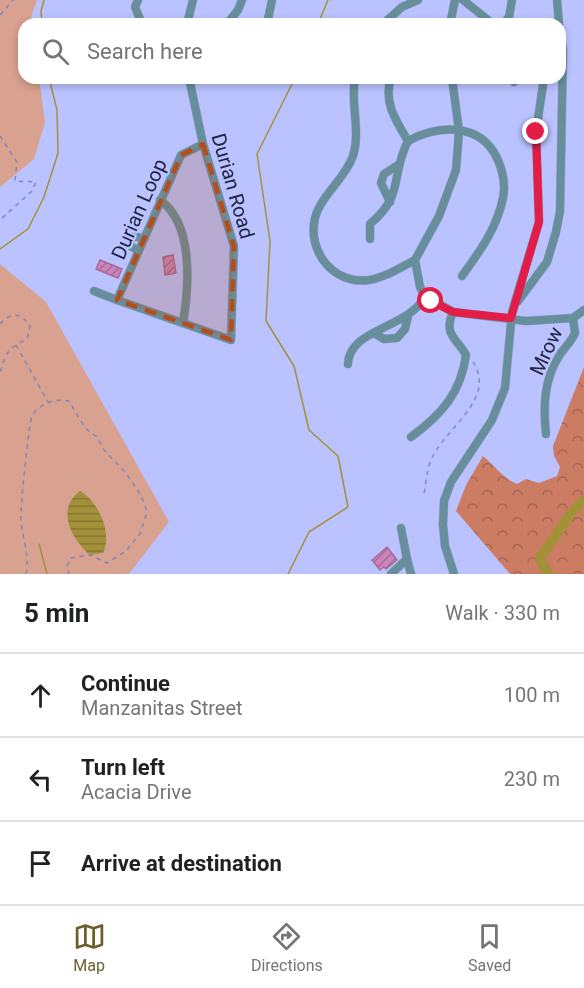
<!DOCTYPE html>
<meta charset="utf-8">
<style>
body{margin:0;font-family:Roboto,sans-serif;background:#f2f2f2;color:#202124}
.stop{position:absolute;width:18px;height:18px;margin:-14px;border:4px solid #e11d48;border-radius:50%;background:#fff}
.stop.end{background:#e11d48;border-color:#fff;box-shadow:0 2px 6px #0008}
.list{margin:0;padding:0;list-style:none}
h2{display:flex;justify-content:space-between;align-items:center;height:78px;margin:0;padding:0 24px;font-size:26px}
h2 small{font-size:20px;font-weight:400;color:#757577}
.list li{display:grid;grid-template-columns:39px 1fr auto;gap:18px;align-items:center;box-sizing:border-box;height:84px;padding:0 24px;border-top:2px solid #e0e0e0}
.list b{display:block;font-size:22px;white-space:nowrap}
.list p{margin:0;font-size:20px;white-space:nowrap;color:#757577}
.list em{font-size:20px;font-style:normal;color:#757577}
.icon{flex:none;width:33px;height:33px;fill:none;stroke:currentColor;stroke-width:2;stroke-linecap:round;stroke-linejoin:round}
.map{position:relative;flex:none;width:584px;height:574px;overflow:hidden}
.search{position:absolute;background:#fff;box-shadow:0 3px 9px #0003;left:18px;right:18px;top:18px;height:66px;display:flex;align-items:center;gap:15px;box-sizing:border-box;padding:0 21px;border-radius:18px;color:#757577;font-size:22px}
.sheet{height:330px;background:#fff}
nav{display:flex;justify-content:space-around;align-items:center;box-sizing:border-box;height:84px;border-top:2px solid #e0e0e0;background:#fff;font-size:16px;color:#757577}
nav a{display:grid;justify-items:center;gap:3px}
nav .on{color:#6b602d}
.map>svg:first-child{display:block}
.green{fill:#d8a190}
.forest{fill:url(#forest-crowns)}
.water{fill:url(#water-rules)}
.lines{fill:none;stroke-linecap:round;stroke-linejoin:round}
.stream{stroke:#a3913a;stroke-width:1.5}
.river{stroke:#a3913a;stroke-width:10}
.building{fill:url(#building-hatch);stroke:#a96898;stroke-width:1.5}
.minor-casing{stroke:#9ca3d9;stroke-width:9}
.path{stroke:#8289b9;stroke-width:1.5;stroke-dasharray:4.5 4.5;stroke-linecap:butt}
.minor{stroke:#678f9b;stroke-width:8}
.route{stroke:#e11d48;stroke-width:8}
.marked{fill:#b64c1a;fill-opacity:0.2;stroke:#b64c1a;stroke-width:4.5;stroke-dasharray:12 8;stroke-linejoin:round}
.labels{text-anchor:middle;stroke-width:4.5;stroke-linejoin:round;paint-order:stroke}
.street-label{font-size:20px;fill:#222542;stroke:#bac3ff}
</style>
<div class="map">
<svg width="584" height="574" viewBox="0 0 584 574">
<defs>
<pattern id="forest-crowns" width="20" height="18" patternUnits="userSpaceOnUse" patternTransform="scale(1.5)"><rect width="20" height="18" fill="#cd7c64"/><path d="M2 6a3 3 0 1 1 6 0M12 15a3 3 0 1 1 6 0" fill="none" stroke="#a66554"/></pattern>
<pattern id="water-rules" width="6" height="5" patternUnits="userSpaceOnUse" patternTransform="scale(1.5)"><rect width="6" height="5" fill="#a3913a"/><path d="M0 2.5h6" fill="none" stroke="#847632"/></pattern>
<pattern id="building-hatch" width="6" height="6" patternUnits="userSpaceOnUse" patternTransform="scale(1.5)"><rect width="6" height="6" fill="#cb85b8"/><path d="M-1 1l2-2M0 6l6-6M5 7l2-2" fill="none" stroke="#a46d97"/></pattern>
</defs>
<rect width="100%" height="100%" fill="#bac3ff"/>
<!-- green -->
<g class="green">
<path d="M0 0H37L31 17 32 24H24V78H39L45 122 34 159 0 187Z"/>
<path d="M0 264 46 302 169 522 129 574H0Z"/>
</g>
<!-- forest -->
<path class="forest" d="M584 367V574H510L456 511 466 485 483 456C495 466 503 478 517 484L526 479 539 483 557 476 560 467 554 456 553 446Z"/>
<!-- water -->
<path class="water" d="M80 491C98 501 113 533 103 553L90 555C72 540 55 509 80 491Z"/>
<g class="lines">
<!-- stream -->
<g class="stream">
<path d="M42 24 41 11 44 0"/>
<path d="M318 24 328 0"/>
<path d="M0 249 28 229 44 197 58 153 57 110 49 78"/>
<path d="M39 544 47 574"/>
<path d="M288 574 309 532 348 507 338 456 309 430 294 366 266 321 270 241 257 154 295 78"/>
</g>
<!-- river -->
<path class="river" d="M548 574 540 558 572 512 584 500"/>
</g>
<!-- building -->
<g class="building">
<path d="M173 255 176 273 165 275 163 257Z"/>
<path d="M100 260 122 269 118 278 96 269Z"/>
<path d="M387 547 397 560 386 569 384 567 380 570 372 560Z"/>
</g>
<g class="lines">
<defs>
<g id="minor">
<path d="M138 0 135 7 142 24"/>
<path d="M463 0 493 24"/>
<path d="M557 0 559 24"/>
<path d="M187 24 193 0"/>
<path d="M227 24 238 10 242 0"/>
<path d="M267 24 272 0"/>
<path d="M383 24 402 7 418 0"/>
<path d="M450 24 455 0"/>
<path d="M503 24 509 17 512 0"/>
<path d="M189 78 203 144 234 246 231 340 117 300 181 155 203 144"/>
<path d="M355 78C350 103 361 130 353 156 345 179 321 195 315 218 307 252 334 285 369 280 385 277 400 268 415 260"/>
<path d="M391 78C383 102 396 121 408 141"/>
<path d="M452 78 459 131 456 170 439 216 415 260 420 287 425 296 453 312 526 321 573 318 584 310"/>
<path d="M512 78 514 82"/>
<path d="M160 200C194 224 189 287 183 323"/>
<path d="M390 202 381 183 384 174 398 165"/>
<path d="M370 239V224C405 195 390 176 408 141 438 125 480 122 497 158 503 171 506 183 503 198 497 228 480 251 462 276"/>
<path d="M138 250 130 246 129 241 135 236 143 239"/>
<path d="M94 291 117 300"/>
<path d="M518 301 547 262 556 232 560 211 563 50 560 32"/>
<path d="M374 333 384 339 397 338 405 329 408 316"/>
<path d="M348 364C349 328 409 329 425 296"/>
<path d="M546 434C543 406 544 380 559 356 564 348 572 341 575 333L573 318"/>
<path d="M411 437C441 415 461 393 466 355 456 337 443 335 453 312"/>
<path d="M401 528 407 559"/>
<path d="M391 574 407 559 411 574"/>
<path d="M454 574 445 546 443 525 444 501 451 482 492 420 505 388 512 312 539 222 536 132 544 78"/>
</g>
</defs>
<!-- minor casing -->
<use href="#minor" class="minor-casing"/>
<!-- path -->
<g class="path">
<path d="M0 15 13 0"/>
<path d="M0 136 17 162 15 181 36 182 32 191 0 220"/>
<path d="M0 324C10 312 23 312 30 327L27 339C6 350 7 351 0 373"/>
<path d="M16 345 48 402"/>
<path d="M424 493C426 482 427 470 431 460 445 427 500 398 471 359"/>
<path d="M26 574C30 554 22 538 21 519 20 508 29 422 32 416 39 404 55 398 69 401L85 428 97 437 104 450 126 473 141 495 147 512 140 534 126 551 107 563 90 555 70 558 67 567 69 574"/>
</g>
<!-- minor -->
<use href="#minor" class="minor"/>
</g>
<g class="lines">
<!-- route -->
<path class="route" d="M431 301 453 312 511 318 539 222 536 132"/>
</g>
<!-- marked area -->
<path class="marked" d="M203 144 234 246 231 340 117 300 181 155Z"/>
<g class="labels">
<!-- street labels -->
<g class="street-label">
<text transform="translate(233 186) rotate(74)" y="7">Durian Road</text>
<text transform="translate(139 209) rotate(-66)" y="7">Durian Loop</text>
<text transform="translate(546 351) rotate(-65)" y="7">Mrow</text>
</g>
</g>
</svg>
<div class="stop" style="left:431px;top:301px"></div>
<div class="stop end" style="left:536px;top:132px"></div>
<div class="search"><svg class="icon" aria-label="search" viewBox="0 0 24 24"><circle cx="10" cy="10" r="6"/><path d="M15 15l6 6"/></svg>Search here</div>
</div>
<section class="sheet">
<h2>5 min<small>Walk · 330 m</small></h2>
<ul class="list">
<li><svg class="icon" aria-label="ahead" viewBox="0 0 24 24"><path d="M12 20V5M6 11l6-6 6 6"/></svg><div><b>Continue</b><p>Manzanitas Street</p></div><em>100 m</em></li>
<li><svg class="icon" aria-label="left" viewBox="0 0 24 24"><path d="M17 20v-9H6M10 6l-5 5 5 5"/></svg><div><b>Turn left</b><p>Acacia Drive</p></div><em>230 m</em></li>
<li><svg class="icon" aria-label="arrive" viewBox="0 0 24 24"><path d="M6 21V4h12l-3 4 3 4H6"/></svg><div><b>Arrive at destination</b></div></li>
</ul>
</section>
<nav>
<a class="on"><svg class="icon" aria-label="map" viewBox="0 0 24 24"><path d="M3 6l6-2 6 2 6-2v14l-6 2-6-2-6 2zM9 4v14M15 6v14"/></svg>Map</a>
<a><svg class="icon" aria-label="directions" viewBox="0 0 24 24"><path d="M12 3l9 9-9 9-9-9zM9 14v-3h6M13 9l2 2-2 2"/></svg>Directions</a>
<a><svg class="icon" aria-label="saved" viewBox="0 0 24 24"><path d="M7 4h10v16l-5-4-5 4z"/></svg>Saved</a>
</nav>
